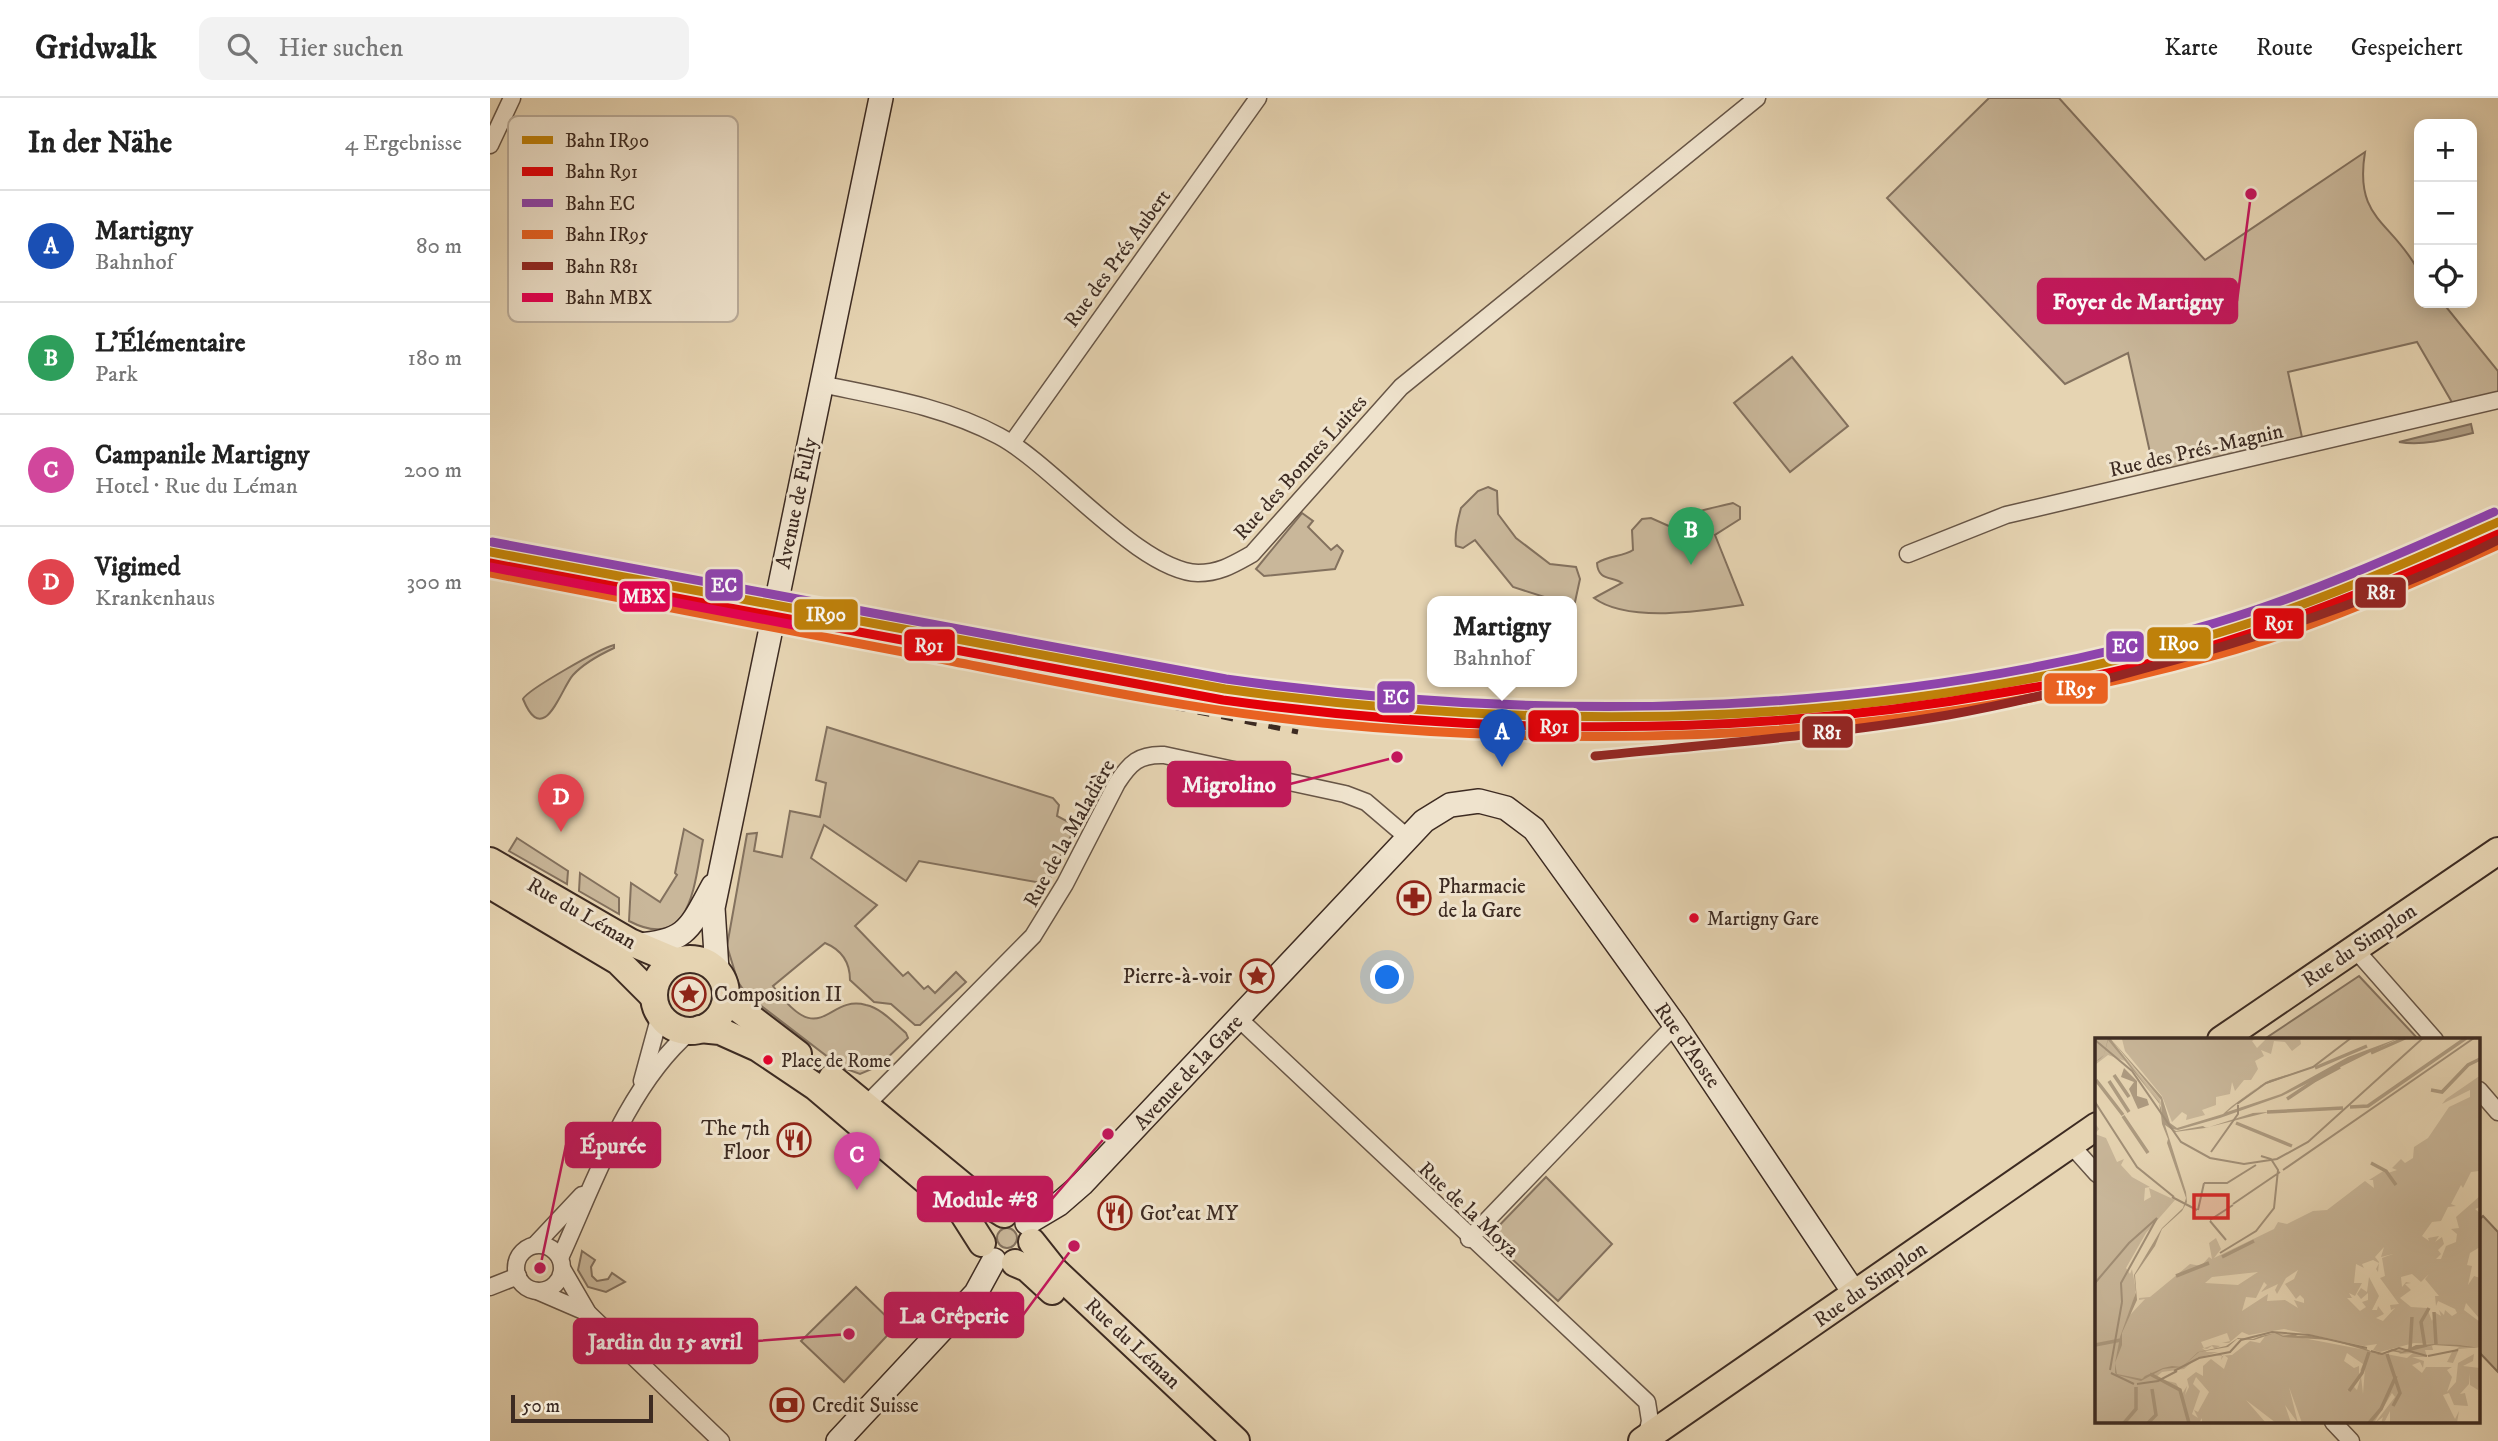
<!DOCTYPE html>
<html lang="de">
<meta charset="utf-8">
<style>
body{margin:0;font-family:"IM FELL DW Pica",serif;background:#f2f2f2;color:#222}
.controls{position:absolute;right:21px;top:21px;display:grid;overflow:hidden;border-radius:14px;box-shadow:0 4px 18px #0003}
.controls button{width:63px;height:63px;display:grid;place-items:center;padding:0;border:0;border-bottom:2px solid #e0e0e0;background:#fff;color:#222;font:35px sans-serif}
.scale{position:absolute;left:21px;bottom:18px;width:142px;box-sizing:border-box;padding-left:7px;border:4px solid #3d2b22;border-top:0;font-size:19px;line-height:24px;white-space:nowrap;color:#3d2b22;-webkit-text-stroke:5px #efe3cd;paint-order:stroke}
.you{position:absolute;left:898px;top:880px;width:24px;height:24px;margin:-18px;border:5px solid #fff;border-radius:50%;background:#1a73e8;box-shadow:0 0 0 10px #1a73e833}
.badge{display:grid;place-items:center;width:46px;height:46px;border-radius:50%;background:#8f2418;color:#fff;font-size:23px;font-weight:700}
.pin{position:absolute;translate:-50% -58px;filter:drop-shadow(0 2px 4px #0008)}
.pin::after{content:'';position:absolute;top:37px;width:24px;height:21px;background:inherit;clip-path:polygon(0 0,100% 0,50% 100%)}
.popup{position:absolute;left:937px;top:498px;width:150px;height:91px;box-sizing:border-box;display:grid;place-content:center;border-radius:14px;background:#fff;filter:drop-shadow(0 2px 5px #0005);font-size:23px;white-space:nowrap;color:#767676}
.popup b{font-size:26px;color:#222}
.popup::after{content:'';position:absolute;left:50%;top:100%;margin-left:-14px;border:14px solid transparent;border-top-color:#fff}
.list{margin:0;padding:0;list-style:none}
h2{display:flex;justify-content:space-between;align-items:center;height:91px;margin:0;padding:0 28px;font-size:30px}
h2 small{font-size:23px;font-weight:400;color:#767676}
.list li{display:grid;grid-template-columns:46px 1fr auto;gap:21px;align-items:center;box-sizing:border-box;height:112px;padding:0 28px;border-top:2px solid #e0e0e0}
.list b{display:block;font-size:26px;white-space:nowrap}
.list p{margin:0;font-size:23px;white-space:nowrap;color:#767676}
.list em{font-size:23px;font-style:normal;color:#767676}
.icon{flex:none;width:38px;height:38px;fill:none;stroke:currentColor;stroke-width:2;stroke-linecap:round;stroke-linejoin:round}
.map{position:relative;flex:none;width:2008px;height:1343px;overflow:hidden}
header{display:flex;align-items:center;gap:42px;box-sizing:border-box;height:98px;padding:0 35px;background:#fff;border-bottom:2px solid #e0e0e0}
header strong{font-size:33px}
nav{display:flex;gap:38px;margin-inline-start:auto;font-size:24px}
.search{width:490px;height:63px;background:#f2f2f2;display:flex;align-items:center;gap:18px;box-sizing:border-box;padding:0 24px;border-radius:14px;color:#767676;font-size:26px}
main{display:flex}
aside{flex:1;background:#fff}
.map>svg:first-child{display:block}
.green{fill:#c9b79a;stroke:#83715e;stroke-width:2}
.water{fill:#ad9b81;stroke:#806e5b;stroke-width:2}
.lines{fill:none;stroke-linecap:round;stroke-linejoin:round}
.street-casing{stroke:#675546;stroke-width:19}
.secondary-casing{stroke:#3d2b22;stroke-width:26}
.primary-casing{stroke:#3d2b22;stroke-width:30}
.street{stroke:#efe3cd;stroke-width:16}
.secondary{stroke:#efe3cd;stroke-width:23}
.primary{stroke:#e6d4b2;stroke-width:26}
.rail{stroke:#3d2b22;stroke-width:5;stroke-dasharray:12 12;stroke-linecap:butt}
.rail-1-casing{stroke:#efe3cd;stroke-width:14}
.rail-2-casing{stroke:#efe3cd;stroke-width:14}
.rail-3-casing{stroke:#efe3cd;stroke-width:14}
.rail-4-casing{stroke:#efe3cd;stroke-width:14}
.rail-5-casing{stroke:#efe3cd;stroke-width:14}
.rail-6-casing{stroke:#efe3cd;stroke-width:14}
.rail-1{stroke:#bf810a;stroke-width:9}
.rail-2{stroke:#e30009;stroke-width:9}
.rail-3{stroke:#8e44ad;stroke-width:9}
.rail-4{stroke:#e96222;stroke-width:9}
.rail-5{stroke:#932723;stroke-width:9}
.rail-6{stroke:#e50051;stroke-width:9}
.bus-dot{fill:#e4002b;stroke:#efe3cd;stroke-width:2.5}
.labels{text-anchor:middle;stroke-width:6;stroke-linejoin:round;paint-order:stroke}
.bus-label{font-size:19px;fill:#3d2b22;stroke:#efe3cd;text-anchor:start}
.street-label{font-size:21px;fill:#3d2b22;stroke:#efe3cd}
.poi-label{font-size:21px;fill:#3d2b22;stroke:#efe3cd;text-anchor:start}
.inset-river{fill:none;stroke:#ad9b81;stroke-width:3.5}
.inset-road{fill:none;stroke:#a29078;stroke-width:2}
.view{fill:#d62828;fill-opacity:0.15;stroke:#d62828;stroke-width:3.5}
.inset-edge{fill:none;stroke:#3d2b22;stroke-width:3.5}
.key{fill:#efe3cd;stroke:#baac9a;stroke-width:2}
.key-label{font-size:19px;fill:#3d2b22}
.leader{fill:none;stroke:#c2185b;stroke-width:2.5}
.callout-dot{fill:#c2185b;stroke:#efe3cd;stroke-width:2.5}
.callout{fill:#c2185b;stroke:#c2185b;stroke-width:2.5}
.callout-label{font-size:23px;text-anchor:middle;font-weight:bold;fill:#fff}
.line-badge{stroke:#efe3cd;stroke-width:2.5}
.badge-label{font-size:19px;text-anchor:middle;font-weight:bold;fill:#fff}
</style>
<header>
<strong>Gridwalk</strong>
<div class="search"><svg class="icon" aria-label="search" viewBox="0 0 24 24"><circle cx="10" cy="10" r="6"/><path d="M15 15l6 6"/></svg>Hier suchen</div>
<nav><a>Karte</a><a>Route</a><a>Gespeichert</a></nav>
</header>
<main>
<aside>
<h2>In der Nähe<small>4 Ergebnisse</small></h2>
<ul class="list">
<li><span class="badge" style="background:#1a4fb4">A</span><div><b>Martigny</b><p>Bahnhof</p></div><em>80 m</em></li>
<li><span class="badge" style="background:#2e9e5b">B</span><div><b>L'Élémentaire</b><p>Park</p></div><em>180 m</em></li>
<li><span class="badge" style="background:#d1479c">C</span><div><b>Campanile Martigny</b><p>Hotel · Rue du Léman</p></div><em>200 m</em></li>
<li><span class="badge" style="background:#e0444e">D</span><div><b>Vigimed</b><p>Krankenhaus</p></div><em>300 m</em></li>
</ul>
</aside>
<div class="map">
<svg width="2008" height="1343" viewBox="0 0 2008 1343">
<rect width="100%" height="100%" fill="#e6d4b2"/>
<filter id="stains"><feTurbulence type="fractalNoise" baseFrequency=".00286" numOctaves="4"/><feColorMatrix values="0 0 0 0 .2 0 0 0 0 .09 0 0 0 0 .02 0 0 0 .5 -.17"/></filter>
<radialGradient id="worn" r=".72"><stop offset=".6" stop-color="#630" stop-opacity="0"/><stop offset="1" stop-color="#630" stop-opacity=".3"/></radialGradient>
<!-- green -->
<g class="green">
<path d="M1499 0H1569L1715 162 1875 54C1864 122 1901 122 1928 172 1932 180 1929 196 1929 205H1953L2008 273V294L1963 306 1927 244 1798 274 1813 344 1665 377 1638 255 1575 286 1397 100Z"/>
<path d="M1302 259 1358 328 1300 374 1244 305Z"/>
<path d="M998 389 1007 393 1008 416 1026 440 1060 466 1086 469 1090 481 1085 504 1067 503 1023 489 985 442 973 450 966 448C964 437 968 421 971 410L988 393Z"/>
<path d="M1243 405 1250 409V421L1225 437 1253 507C1214 513 1137 525 1104 500L1132 485C1122 478 1108 483 1107 465 1119 457 1133 459 1143 452L1142 432 1152 421 1161 420 1181 429C1198 412 1221 411 1243 405Z"/>
<path d="M812 415 823 423 818 429 841 452 847 447 853 453 845 471 774 478 766 471Z"/>
<path d="M124 547V550C109 557 94 565 83 577 71 590 54 652 33 601 37 592 111 550 124 547Z"/>
<path d="M337 629 563 700 569 707 567 718 586 728 557 786 429 763 416 783 334 727 321 760 387 807 365 828 413 878 418 874 434 891 438 888 445 895 466 874 476 884 430 927H425L401 906 384 904 360 882C360 864 352 852 335 845L283 888C332 955 336 896 376 907 391 910 404 925 416 935L418 940 389 968 370 976 351 969 257 897 248 884 237 848 257 736 267 735 264 753 292 759 300 713 330 719 336 685 326 682Z"/>
<path d="M194 731 213 742C204 785 202 856 139 823L141 785 170 804 187 777 185 775Z"/>
<path d="M27 740 78 773 77 786 19 753Z"/>
<path d="M90 775 129 800V816L89 793Z"/>
<path d="M1869 878 1929 942H1773Z"/>
<circle cx="199" cy="896" r="16"/>
<path d="M1056 1079 1122 1146 1068 1203 998 1139Z"/>
<path d="M1993 1118 2008 1134V1274L1989 1254V1122Z"/>
<circle cx="517" cy="1140" r="10"/>
<path d="M92 1153 105 1162 101 1169 102 1178 107 1183 118 1181 122 1175 135 1184 116 1194 98 1189 88 1172Z"/>
<path d="M366 1189 406 1228 354 1284 311 1243Z"/>
</g>
<!-- water -->
<path class="water" d="M1981 326 1983 335C1959 341 1933 348 1909 344Z"/>
<g class="lines">
<defs>
<g id="street">
<path d="M0 47 22 0"/>
<path d="M331 286C392 299 453 308 509 338 564 367 649 473 708 475 730 475 744 466 762 456L911 289 1267 0"/>
<path d="M522 345 768 0"/>
<path d="M1418 456 1516 417 2008 302"/>
<path d="M1864 850 1945 942"/>
<path d="M748 920 1157 1304 1160 1323 1156 1341"/>
<path d="M152 983 170 917"/>
<path d="M1989 992 2008 1014"/>
<path d="M376 1007 543 838 575 786 627 685C640 665 649 656 674 657L855 696 876 704 917 739"/>
<path d="M1581 1047 1607 1076"/>
<path d="M979 1141 1185 927"/>
<path d="M45 1147 92 1097"/>
<circle cx="49" cy="1170" r="23"/>
<path d="M70 1160C104 1086 137 987 201 933"/>
<path d="M73 1172 98 1215 231 1343"/>
<path d="M0 1189 28 1178"/>
<path d="M47 1193 98 1215"/>
<path d="M1843 1324 1861 1343"/>
</g>
<g id="secondary">
<path d="M147 847C197 844 200 830 223 788"/>
<path d="M227 872 223 810 391 0"/>
<path d="M537 1125 569 1106 592 1086 934 723 960 707 989 703 1016 710 1044 731 1185 927 1365 1196"/>
<path d="M348 1343 486 1195 504 1162"/>
</g>
<g id="primary">
<path d="M0 763 140 844 185 863"/>
<path d="M0 787 128 863 163 898"/>
<circle cx="200" cy="897" r="36"/>
<path d="M236 898 241 905 308 956"/>
<path d="M210 931 230 933 268 950 326 989 471 1112 492 1145"/>
<path d="M1731 942 2008 753"/>
<path d="M342 980 484 1097 514 1116"/>
<path d="M542 1144 565 1173 746 1343"/>
<path d="M525 1165 537 1170 562 1193"/>
<path d="M1152 1343 1607 1028"/>
</g>
</defs>
<!-- street casing -->
<use href="#street" class="street-casing"/>
<!-- secondary casing -->
<use href="#secondary" class="secondary-casing"/>
<!-- primary casing -->
<use href="#primary" class="primary-casing"/>
<!-- street -->
<use href="#street" class="street"/>
<!-- secondary -->
<use href="#secondary" class="secondary"/>
<!-- primary -->
<use href="#primary" class="primary"/>
<!-- rail -->
<path class="rail" d="M309 528 483 569 808 634"/>
<defs>
<path id="rail-1" d="M0 454 735 591C1064 637 1407 631 1728 535 1825 506 1916 465 2008 424"/>
<path id="rail-2" d="M0 465 733 602C994 638 1258 640 1517 594 1590 582 1664 567 1734 544 1828 514 1918 476 2008 436"/>
<path id="rail-3" d="M2 444 736 581C1064 627 1406 620 1725 525 1821 496 1912 455 2004 414"/>
<path id="rail-4" d="M0 475C148 504 297 532 445 560 573 585 702 612 832 625 1134 654 1436 639 1730 556 1826 529 1917 488 2008 447"/>
<path id="rail-5" d="M1105 658C1223 646 1341 637 1458 617 1526 605 1593 588 1660 569 1780 537 1897 498 2008 442"/>
<path id="rail-6" d="M0 469 309 528"/>
</defs>
<!-- rail-1 casing -->
<use href="#rail-1" class="rail-1-casing"/>
<!-- rail-2 casing -->
<use href="#rail-2" class="rail-2-casing"/>
<!-- rail-3 casing -->
<use href="#rail-3" class="rail-3-casing"/>
<!-- rail-4 casing -->
<use href="#rail-4" class="rail-4-casing"/>
<!-- rail-5 casing -->
<use href="#rail-5" class="rail-5-casing"/>
<!-- rail-6 casing -->
<use href="#rail-6" class="rail-6-casing"/>
<!-- rail-1 -->
<use href="#rail-1" class="rail-1"/>
<!-- rail-2 -->
<use href="#rail-2" class="rail-2"/>
<!-- rail-3 -->
<use href="#rail-3" class="rail-3"/>
<!-- rail-4 -->
<use href="#rail-4" class="rail-4"/>
<!-- rail-5 -->
<use href="#rail-5" class="rail-5"/>
<!-- rail-6 -->
<use href="#rail-6" class="rail-6"/>
</g>
<!-- icons -->
<defs>
<symbol id="pharmacy-ring" viewBox="-11 -11 22 22"><circle r="9.5" fill="#efe3cd" stroke="#8f2418" stroke-width="1.5"/><path d="M-2-6h4v4h4v4h-4v4h-4v-4h-4v-4h4Z" fill="#8f2418"/></symbol>
<symbol id="sight-ring" viewBox="-11 -11 22 22"><circle r="9.5" fill="#efe3cd" stroke="#8f2418" stroke-width="1.5"/><path d="M0-6L1.8-2.2L6-1.7L2.9 1.2L3.7 5.4L0 3.3L-3.7 5.4L-2.9 1.2L-6-1.7L-1.8-2.2Z" fill="#8f2418"/></symbol>
<symbol id="restaurant-ring" viewBox="-11 -11 22 22"><circle r="9.5" fill="#efe3cd" stroke="#8f2418" stroke-width="1.5"/><path d="M-5-6h1v4h1v-4h1v4h1v-4h1v5L-1.5 .5V6h-2V.5L-5-1ZM5-6V6H3V1.5H1.5Q1.5-4 5-6Z" fill="#8f2418"/></symbol>
<symbol id="bank-ring" viewBox="-11 -11 22 22"><circle r="9.5" fill="#efe3cd" stroke="#8f2418" stroke-width="1.5"/><path d="M-6-4H6V4H-6ZM0-2.3a2.3 2.3 0 1 0 0 4.6a2.3 2.3 0 1 0 0-4.6Z" fill="#8f2418"/></symbol>
</defs>
<g fill-rule="evenodd">
<use href="#pharmacy-ring" x="905" y="781" width="38" height="38"/>
<use href="#sight-ring" x="748" y="859" width="38" height="38"/>
<use href="#sight-ring" x="180" y="877" width="38" height="38"/>
<use href="#restaurant-ring" x="285" y="1023" width="38" height="38"/>
<use href="#restaurant-ring" x="606" y="1096" width="38" height="38"/>
<use href="#bank-ring" x="278" y="1288" width="38" height="38"/>
</g>
<!-- markers -->
<g class="bus-dot">
<circle cx="1204" cy="820" r="6"/>
<circle cx="278" cy="962" r="6"/>
</g>
<g class="labels">
<!-- bus labels -->
<g class="bus-label">
<text x="1217" y="827">Martigny Gare</text>
<text x="291" y="969">Place de Rome</text>
</g>
<!-- street labels -->
<g class="street-label">
<text transform="translate(627 160) rotate(-54)" y="7">Rue des Prés Aubert</text>
<text transform="translate(1706 352) rotate(-13)" y="7">Rue des Prés-Magnin</text>
<text transform="translate(810 369) rotate(-48)" y="7">Rue des Bonnes Luites</text>
<text transform="translate(306 405) rotate(-78)" y="7">Avenue de Fully</text>
<text transform="translate(579 735) rotate(-61)" y="7">Rue de la Maladière</text>
<text transform="translate(92 815) rotate(30)" y="7">Rue du Léman</text>
<text transform="translate(1869 847) rotate(-34)" y="7">Rue du Simplon</text>
<text transform="translate(1198 947) rotate(55)" y="7">Rue d'Aoste</text>
<text transform="translate(698 974) rotate(-47)" y="7">Avenue de la Gare</text>
<text transform="translate(979 1111) rotate(43)" y="7">Rue de la Moya</text>
<text transform="translate(1380 1186) rotate(-35)" y="7">Rue du Simplon</text>
<text transform="translate(643 1245) rotate(43)" y="7">Rue du Léman</text>
</g>
<!-- poi labels -->
<g class="poi-label">
<text x="948" y="795">Pharmacie<tspan x="948" dy="24">de la Gare</tspan></text>
<text x="742" y="885" text-anchor="end">Pierre-à-voir</text>
<text x="224" y="903">Composition II</text>
<text x="280" y="1037" text-anchor="end">The 7th<tspan x="280" dy="24">Floor</tspan></text>
<text x="650" y="1122">Got'eat MY</text>
<text x="322" y="1314">Credit Suisse</text>
</g>
</g>
<!-- overview -->
<g transform="translate(1605 940)">
<rect width="385" height="385" fill="#e6d4b2"/>
<path d="M0 0 15 1 65 61 67 69 30 23 13 17 0 27ZM21 0H162L157 3 162 10 172 0H205L206 6 197 13 190 4 179 3 176 16 166 12 169 18 160 23 163 31 156 42H149L140 53 137 44 135 56 121 59V67L107 72 110 77 91 82 92 77 87 74 77 84 67 58 30 13 27 1ZM383 39H385L384 133 376 134 368 150 366 147 356 166 361 168 353 169 346 183 337 184 327 198 334 203 333 200 344 198 340 204 347 199 349 206 343 212 346 216 341 221H346L351 208 361 204 362 196 356 191 364 190 361 179 385 158V169L380 171 385 175V209L375 215 372 227 377 228 373 247 379 238 385 240 384 280 371 265 369 272 385 284V309L364 311 358 325 352 324 357 314 364 309 374 308 319 305 285 314 278 312 282 306 269 308 189 291 154 297 147 294 134 305H127L135 303 132 295 106 304 109 310 118 307 125 308 120 311 117 308 112 311 107 310 112 314H123L106 319 137 317 155 303 165 305 171 297 182 295 312 320 318 315 305 316 302 312 337 308 338 312H330L332 319H317L329 323 328 330 325 324 317 327 327 335 331 329H357L352 332 357 339 352 354 361 344 363 325 379 316 378 323 368 328 385 330 384 348 383 352 375 347V335L374 346 365 356 370 355 373 368 359 367 354 355 348 357 360 381 364 373 362 385H295V373L290 383 286 385 288 379 280 385 300 359 297 355 279 385H207L194 349 203 385 190 367 196 385H181L151 362 171 385H107V380L104 385H0V85L4 91 0 96 11 100 22 124 29 121 26 127 37 139 55 149 50 150 49 163 56 159 54 150 80 162 51 195 31 230 35 236 37 231 41 252 35 277 50 261 44 262V260L55 259 95 226 106 228 114 219 117 221 114 205 121 200 126 211 119 220 179 191 183 184 192 186 218 173 232 172 270 143 279 150 278 142H274L290 132 293 135 302 132 297 130 306 121 310 125 318 120 319 109 333 100 354 69 375 59V52L347 66 351 61ZM289 209 286 219 298 216 287 220 290 238 285 240 304 266 295 267 296 272 300 270 288 283 281 280 289 276 283 268 282 272H277L284 258 274 239 272 254 266 250 262 256 266 261 273 255V262L267 264 271 269 265 273 252 260H257L254 255 260 258 267 245H259L261 226 269 230 267 226 278 222 284 225 281 231 283 234 284 224 280 219ZM203 232 199 241 190 246 201 261 205 257 209 261V265L199 262 203 270 190 262 172 263 173 256 147 273 151 259 161 260 169 244 172 247 166 254 183 246 180 252 182 256 191 240ZM163 234 143 247 110 245 117 239ZM317 236 326 244 334 236 330 241 344 258H340L341 268 343 263 360 271 362 275 357 278 350 272 349 277 344 272 346 278 341 275 337 283 332 270 316 269 305 260 316 252 310 246 316 245 311 244 307 249 306 239ZM252 315 268 326 265 333 270 330 268 356 266 338 262 352 259 349 252 353 264 340V328L259 330 249 323ZM127 317 126 322 129 317 133 320 129 331 116 321 108 328V338L101 334 92 341 94 349 90 357 92 348 87 356 81 345 60 340 67 334 89 331 103 319ZM101 339 114 354 103 374 99 372 103 380 97 376 105 353 98 346Z" fill="#c9b79a" fill-rule="evenodd"/>
<path d="M13 0H15L64 65 66 70 67 86 66 62 15 0 67 59 75 85 82 90 128 76 137 68 163 49 175 42 218 29 255 0 218 29 163 49 132 74 186 56 253 19 304 0 187 58 125 80 83 92 77 91 81 93 108 88 111 90 158 75 174 74 110 90 80 94 70 87 91 154 92 164 87 173 67 191 60 208 40 237 42 262 27 295V307L20 325 22 336 47 341 50 338 68 330 77 328 87 329 103 314 131 308 143 300 158 301 166 298 180 295H183L188 298 198 296 203 298H215L235 301 269 310 284 317 297 311 307 314 321 307 339 306 365 307 385 310 339 307 307 315 296 313 286 317 236 302 188 299 180 295 159 302 142 301 133 309 104 314 87 329 68 331 46 343 22 337 20 335V325L25 299 41 254 39 237 67 190 88 170 91 160 72 105 73 101 67 86 64 64 13 2 9 17 5 21 0 24 9 17ZM29 30 42 43V58L52 61 54 67 43 71 34 51 39 44 26 39Z" fill="#ad9b81"/>
<path class="inset-river" d="M276 15 310 0M220 30 272 8M19 37 34 59M1 42 28 77M14 43 34 74M219 43 245 29M336 52 347 54 373 27 385 21M192 61 219 43M255 69 273 68 371 0M172 74 248 70M28 78 53 115M141 85 197 108M276 125 291 133 301 147M127 219 159 203M81 238 114 225M339 274 341 306M0 307 26 302M330 309 326 284 334 270M315 311 317 279M292 316 305 355 298 368M55 336 85 352 94 385M254 353 267 335 274 314M29 385 41 371V349M53 385 61 377 57 351M274 385 286 371 301 338"/>
<path class="inset-road" d="M0 2 37 33 86 104 115 120 149 126 182 121 213 104 328 0M0 64 42 129 79 159M142 66 171 45 218 29 256 0M116 114 143 76V67M188 132 379 0M109 145H132L161 127M77 159 102 172M138 166 185 134M103 172 109 145M115 182 138 167M115 183 131 202M125 215 161 193 179 170 183 132 176 121 166 118M0 245 34 205 62 180 26 245 27 264M276 313 287 316 304 310 332 318M333 318 363 312M15 332 27 264M79 333 104 320 135 314 146 302 177 294 214 297 272 310M16 335 39 346M42 346 63 343 82 333"/>
<path class="view" d="M99 157H133V180H99Z"/>
<rect width="385" height="385" class="inset-edge"/>
</g>
<!-- legend -->
<rect x="18" y="18" width="230" height="206" rx="10" class="key"/>
<rect x="32" y="38" width="31" height="8" fill="#bf810a"/>
<rect x="32" y="69" width="31" height="9" fill="#e30009"/>
<rect x="32" y="101" width="31" height="8" fill="#8e44ad"/>
<rect x="32" y="132" width="31" height="9" fill="#e96222"/>
<rect x="32" y="164" width="31" height="8" fill="#932723"/>
<rect x="32" y="195" width="31" height="9" fill="#e50051"/>
<g class="key-label">
<text x="75" y="49">Bahn IR90</text>
<text x="75" y="80">Bahn R91</text>
<text x="75" y="112">Bahn EC</text>
<text x="75" y="143">Bahn IR95</text>
<text x="75" y="175">Bahn R81</text>
<text x="75" y="206">Bahn MBX</text>
</g>
<!-- callouts -->
<path class="leader" d="M1761 96L1747 203M907 659L800 686M50 1170L76 1047M618 1036L562 1101M584 1148L533 1217M359 1236L267 1243"/>
<g class="callout-dot">
<circle cx="1761" cy="96" r="7"/>
<circle cx="907" cy="659" r="7"/>
<circle cx="50" cy="1170" r="7"/>
<circle cx="618" cy="1036" r="7"/>
<circle cx="584" cy="1148" r="7"/>
<circle cx="359" cy="1236" r="7"/>
</g>
<g class="callout">
<rect x="1548" y="181" width="199" height="44" rx="7"/>
<rect x="678" y="664" width="122" height="44" rx="7"/>
<rect x="76" y="1025" width="94" height="44" rx="7"/>
<rect x="428" y="1079" width="134" height="44" rx="7"/>
<rect x="395" y="1195" width="138" height="44" rx="7"/>
<rect x="84" y="1221" width="183" height="44" rx="7"/>
</g>
<g class="callout-label">
<text x="1648" y="211">Foyer de Martigny</text>
<text x="739" y="694">Migrolino</text>
<text x="123" y="1055">Épurée</text>
<text x="495" y="1109">Module #8</text>
<text x="464" y="1225">La Crêperie</text>
<text x="175" y="1251">Jardin du 15 avril</text>
</g>
<g class="line-badge">
<rect x="214" y="470" width="40" height="34" rx="7" fill="#8e44ad"/>
<rect x="1864" y="478" width="53" height="33" rx="7" fill="#932723"/>
<rect x="128" y="482" width="53" height="33" rx="7" fill="#e50051"/>
<rect x="303" y="500" width="66" height="33" rx="7" fill="#bf810a"/>
<rect x="1762" y="509" width="53" height="33" rx="7" fill="#e30009"/>
<rect x="1656" y="528" width="66" height="34" rx="7" fill="#bf810a"/>
<rect x="413" y="530" width="53" height="34" rx="7" fill="#e30009"/>
<rect x="1615" y="532" width="40" height="33" rx="7" fill="#8e44ad"/>
<rect x="1553" y="574" width="66" height="33" rx="7" fill="#e96222"/>
<rect x="886" y="582" width="40" height="34" rx="7" fill="#8e44ad"/>
<rect x="1037" y="611" width="53" height="34" rx="7" fill="#e30009"/>
<rect x="1311" y="617" width="53" height="34" rx="7" fill="#932723"/>
</g>
<g class="badge-label">
<text x="234" y="494">EC</text>
<text x="1891" y="501">R81</text>
<text x="154" y="505">MBX</text>
<text x="336" y="523">IR90</text>
<text x="1789" y="532">R91</text>
<text x="1689" y="552">IR90</text>
<text x="439" y="554">R91</text>
<text x="1635" y="555">EC</text>
<text x="1586" y="597">IR95</text>
<text x="906" y="606">EC</text>
<text x="1064" y="635">R91</text>
<text x="1337" y="641">R81</text>
</g>
<rect width="100%" height="100%" filter="url(#stains)"/>
<rect width="100%" height="100%" fill="url(#worn)"/>
</svg>
<div class="controls">
<button>+</button>
<button>−</button>
<button><svg class="icon" aria-label="locate" viewBox="0 0 24 24"><circle cx="12" cy="12" r="6"/><path d="M12 2v4M12 18v4M2 12h4M18 12h4"/></svg></button>
</div>
<div class="scale">50 m</div>
<div class="you"></div>
<div class="pin badge" style="left:1012px;top:669px;background:#1a4fb4">A</div>
<div class="popup"><b>Martigny</b>Bahnhof</div>
<div class="pin badge" style="left:1201px;top:467px;background:#2e9e5b">B</div>
<div class="pin badge" style="left:367px;top:1092px;background:#d1479c">C</div>
<div class="pin badge" style="left:71px;top:734px;background:#e0444e">D</div>
</div>
</main>
